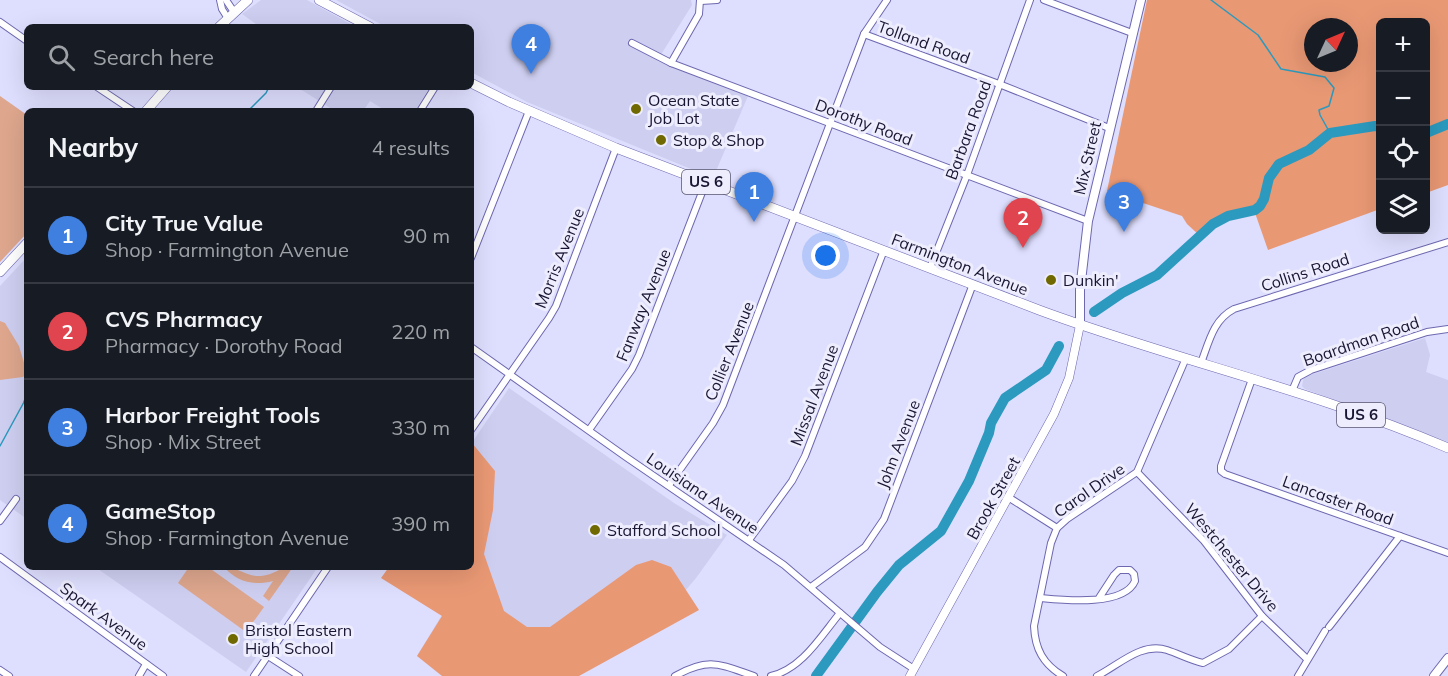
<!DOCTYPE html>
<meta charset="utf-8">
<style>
body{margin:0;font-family:Mulish,sans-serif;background:#242831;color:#f1f3f6}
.controls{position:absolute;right:18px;top:18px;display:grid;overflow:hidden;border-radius:9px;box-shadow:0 6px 24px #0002}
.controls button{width:54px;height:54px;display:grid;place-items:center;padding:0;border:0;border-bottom:2px solid #363941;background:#171b24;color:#f1f3f6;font:30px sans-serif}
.compass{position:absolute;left:1304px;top:18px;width:54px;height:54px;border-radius:50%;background:#171b24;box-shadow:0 6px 24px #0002;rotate:46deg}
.you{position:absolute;left:826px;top:256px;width:21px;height:21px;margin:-15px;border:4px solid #fff;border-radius:50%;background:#1a73e8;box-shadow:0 0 0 9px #1a73e833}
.badge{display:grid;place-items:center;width:39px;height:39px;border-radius:50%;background:#d93025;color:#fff;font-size:20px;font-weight:700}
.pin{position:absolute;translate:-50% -50px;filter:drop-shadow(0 2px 3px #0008)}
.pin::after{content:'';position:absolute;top:32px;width:21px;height:18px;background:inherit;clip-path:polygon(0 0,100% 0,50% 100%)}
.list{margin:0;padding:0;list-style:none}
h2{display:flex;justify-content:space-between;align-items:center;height:78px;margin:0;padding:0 24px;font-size:26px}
h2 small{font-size:20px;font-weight:400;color:#9ea1a6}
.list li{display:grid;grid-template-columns:39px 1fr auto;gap:18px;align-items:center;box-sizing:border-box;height:96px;padding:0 24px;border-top:2px solid #363941}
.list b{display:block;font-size:22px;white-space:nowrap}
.list p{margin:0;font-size:20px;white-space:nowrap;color:#9ea1a6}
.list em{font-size:20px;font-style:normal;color:#9ea1a6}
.icon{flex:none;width:33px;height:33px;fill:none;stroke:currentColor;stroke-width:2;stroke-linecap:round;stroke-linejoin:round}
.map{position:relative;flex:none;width:1448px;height:676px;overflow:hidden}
.search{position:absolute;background:#171b24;box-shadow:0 6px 24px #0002;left:24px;top:24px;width:450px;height:66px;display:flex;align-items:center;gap:15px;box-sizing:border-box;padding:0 21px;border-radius:9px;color:#9ea1a6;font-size:22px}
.panel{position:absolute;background:#171b24;box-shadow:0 6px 24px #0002;left:24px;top:108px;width:450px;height:462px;border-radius:9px}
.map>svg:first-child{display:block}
.built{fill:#cecef1}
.green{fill:#dda68d}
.forest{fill:#e99874;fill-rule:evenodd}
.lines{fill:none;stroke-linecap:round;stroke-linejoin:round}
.stream{stroke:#2b9abe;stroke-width:1.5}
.river{stroke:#2b9abe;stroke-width:10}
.minor-casing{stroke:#6d68b0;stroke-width:8}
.tertiary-casing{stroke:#6d68b0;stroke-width:9}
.secondary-casing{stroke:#6d68b0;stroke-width:10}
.primary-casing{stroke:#6d68b0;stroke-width:10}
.trunk-casing{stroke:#6d68b0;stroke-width:10}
.minor{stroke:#fff;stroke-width:6}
.tertiary{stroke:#fff;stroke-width:8}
.secondary{stroke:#fff;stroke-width:8}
.primary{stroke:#fff;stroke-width:9}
.trunk{stroke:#fff;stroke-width:9}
.poi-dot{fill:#706902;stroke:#ededfd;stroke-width:2}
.labels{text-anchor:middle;stroke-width:6;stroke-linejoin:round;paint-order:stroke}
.shield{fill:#ededfd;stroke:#58566f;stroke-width:1.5}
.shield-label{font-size:15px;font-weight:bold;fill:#181532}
.street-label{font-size:16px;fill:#181532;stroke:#ededfd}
.poi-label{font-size:16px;fill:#181532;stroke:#ededfd;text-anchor:start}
</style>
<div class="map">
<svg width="1448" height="676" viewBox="0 0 1448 676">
<rect width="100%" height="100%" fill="#dedefe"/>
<!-- built -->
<g class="built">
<path d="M261 0H307L356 27H260L242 14Z"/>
<path d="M336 0H691L692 5 657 61 748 96 713 178 527 102 471 72V27H386Z"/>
<path d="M297 87H430L415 111H386L370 101 363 111H335Z"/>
<path d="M27 257V519L0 500V286Z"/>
<path d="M1425 338 1430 355 1426 372 1448 380V442L1305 389 1302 386 1304 377Z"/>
<path d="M509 388 674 503 727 535 696 578 659 622 417 656 471 567V444Z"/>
<path d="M95 567H318L246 672Z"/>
</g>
<!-- green -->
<g class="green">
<path d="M0 96 27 115V233L0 262Z"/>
<path d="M0 321 5 323 19 346 27 373 23 377 0 380Z"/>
<path d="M189 567H208L264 607 246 632 178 583Z"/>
<path d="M224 567C238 567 246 577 261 576 274 575 279 567 293 567L269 601 263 596 273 581C254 586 237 582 224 567Z"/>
</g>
<!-- forest -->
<g class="forest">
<path d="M1147 0H1448V185L1426 193V22H1380V209L1268 250 1254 210 1228 216 1199 235 1187 224 1182 216 1107 191ZM1313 27H1349V63H1313Z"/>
<path d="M472 443 495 471 493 510 484 554 504 611 527 627H550L636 565 652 560 671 567 699 610 579 676H442L417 656 442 616 381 578 389 567H471Z"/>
</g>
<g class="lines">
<!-- stream -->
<g class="stream">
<path d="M1211 0 1258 35 1281 69 1325 77 1334 88 1329 106 1319 110 1320 115 1330 133"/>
<path d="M248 111 266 93 269 87"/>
<path d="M24 402 27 392"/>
<path d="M0 446 24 402 27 400"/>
</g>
<!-- river -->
<g class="river">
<path d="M1426 133 1448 124"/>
<path d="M1094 312 1122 293 1157 275 1213 224 1228 216 1255 210 1260 206 1264 199 1269 178 1279 164 1309 150 1330 133 1375 126 1380 127"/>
<path d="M816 676 877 592 899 565 941 531 969 481 989 433 991 423 1005 398 1046 370 1059 346"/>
</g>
<defs>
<g id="minor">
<path d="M220 0 222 9 227 17"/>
<path d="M226 0 234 12"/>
<path d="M1044 0 1132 33"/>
<path d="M701 1 717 0"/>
<path d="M0 22 27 41"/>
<path d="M864 34 999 84 1109 128"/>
<path d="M632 43 671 63 1088 221"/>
<path d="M671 63 699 14 700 0"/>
<path d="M97 87 133 111"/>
<path d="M316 111 331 87"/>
<path d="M420 111 435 87"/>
<path d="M471 258 529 111"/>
<path d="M930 268 967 175 1030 0"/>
<path d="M471 347 626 457 784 565 880 647 914 669"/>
<path d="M1201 363C1209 342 1213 320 1234 309L1448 242"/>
<path d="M1252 379 1221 466V471L1225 474 1448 553"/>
<path d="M1292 391 1298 377 1311 370 1427 332 1448 329"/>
<path d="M471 430 549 318 556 306 616 148"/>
<path d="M589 430 632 369 639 355 706 182"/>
<path d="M1137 472 1204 541 1262 616 1307 659"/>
<path d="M669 485 713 423 723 405 864 34 887 0"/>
<path d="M1008 497 1057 528"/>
<path d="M0 521 16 499"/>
<path d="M749 540 792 481 805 456 884 250"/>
<path d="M0 557 163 676"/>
<path d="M811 587 865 547 884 519 973 284"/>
<path d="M1040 598C1062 600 1124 607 1135 581L1134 574 1130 570H1119L1114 575 1099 598"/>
<path d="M1329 627 1400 536"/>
<path d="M268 656 299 676"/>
<path d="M0 670 9 676"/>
<path d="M139 676 146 664"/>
<path d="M254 676 328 567"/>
<path d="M675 676C709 657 719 664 754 676"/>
<path d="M771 676C802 669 821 636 840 613"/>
<path d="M1063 676C1043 664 1035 649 1034 626L1051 543 1057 528 1067 519 1137 472 1186 358"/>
<path d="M1097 676C1119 665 1141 642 1167 650 1179 654 1190 660 1203 663L1229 649 1262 616"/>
<path d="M1298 676 1325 631"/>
</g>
<path id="tertiary" d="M910 676 1054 414 1069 378 1080 325"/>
<g id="secondary">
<path d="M1080 325V290L1088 221 1141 0"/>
<path d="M1434 676 1448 658"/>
</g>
<g id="primary">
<path d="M219 27 248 0"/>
<path d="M146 111 167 87"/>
<path d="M0 272 27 243"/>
</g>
<g id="trunk">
<path d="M319 0 370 27"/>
<path d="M471 83 509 102 616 148 1039 310C1174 360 1316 391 1448 448"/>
</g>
</defs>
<!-- minor casing -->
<use href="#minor" class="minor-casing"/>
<!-- tertiary casing -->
<use href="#tertiary" class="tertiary-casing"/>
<!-- secondary casing -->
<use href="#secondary" class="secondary-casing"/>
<!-- primary casing -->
<use href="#primary" class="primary-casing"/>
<!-- trunk casing -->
<use href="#trunk" class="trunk-casing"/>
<!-- minor -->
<use href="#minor" class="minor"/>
<!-- tertiary -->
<use href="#tertiary" class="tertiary"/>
<!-- secondary -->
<use href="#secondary" class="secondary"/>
<!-- primary -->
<use href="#primary" class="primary"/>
<!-- trunk -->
<use href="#trunk" class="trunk"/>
</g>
<!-- markers -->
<g class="poi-dot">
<circle cx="636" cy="109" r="6"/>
<circle cx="661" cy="140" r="6"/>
<circle cx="1051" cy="280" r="6"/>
<circle cx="595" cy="530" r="6"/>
<circle cx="233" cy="639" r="6"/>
</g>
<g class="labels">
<!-- shield labels -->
<g class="shield">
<rect x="682" y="170" width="48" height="24" rx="4.5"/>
<rect x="1337" y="403" width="48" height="24" rx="4.5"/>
</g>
<g class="shield-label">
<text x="706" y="187">US 6</text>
<text x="1361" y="420">US 6</text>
</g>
<!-- street labels -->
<g class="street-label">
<text transform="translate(924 42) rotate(20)" y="6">Tolland Road</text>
<text transform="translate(864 122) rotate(21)" y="6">Dorothy Road</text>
<text transform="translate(968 130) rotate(-70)" y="6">Barbara Road</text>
<text transform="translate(1087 158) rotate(-77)" y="6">Mix Street</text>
<text transform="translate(559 258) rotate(-68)" y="6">Morris Avenue</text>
<text transform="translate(960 264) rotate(21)" y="6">Farmington Avenue</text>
<text transform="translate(1305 272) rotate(-18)" y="6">Collins Road</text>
<text transform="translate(643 305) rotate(-68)" y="6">Fanway Avenue</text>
<text transform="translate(1361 341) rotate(-19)" y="6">Boardman Road</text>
<text transform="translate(729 351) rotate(-68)" y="6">Collier Avenue</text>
<text transform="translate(814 395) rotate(-69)" y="6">Missal Avenue</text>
<text transform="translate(898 444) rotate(-69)" y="6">John Avenue</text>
<text transform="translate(1089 490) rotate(-35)" y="6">Carol Drive</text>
<text transform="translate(703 493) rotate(34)" y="6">Louisiana Avenue</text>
<text transform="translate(993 498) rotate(-61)" y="6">Brook Street</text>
<text transform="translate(1338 500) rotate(20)" y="6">Lancaster Road</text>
<text transform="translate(1232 557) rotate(50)" y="6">Westchester Drive</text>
<text transform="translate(104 616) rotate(36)" y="6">Spark Avenue</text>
</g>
<!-- poi labels -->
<g class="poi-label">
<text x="648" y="106">Ocean State<tspan x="648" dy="18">Job Lot</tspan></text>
<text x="673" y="146">Stop &amp; Shop</text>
<text x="1063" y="286">Dunkin'</text>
<text x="607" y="536">Stafford School</text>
<text x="245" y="636">Bristol Eastern<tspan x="245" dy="18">High School</tspan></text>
</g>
</g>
</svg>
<div class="controls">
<button>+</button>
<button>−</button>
<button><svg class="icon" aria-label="locate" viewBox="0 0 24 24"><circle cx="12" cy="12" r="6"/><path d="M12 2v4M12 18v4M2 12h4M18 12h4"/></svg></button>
<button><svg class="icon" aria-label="layers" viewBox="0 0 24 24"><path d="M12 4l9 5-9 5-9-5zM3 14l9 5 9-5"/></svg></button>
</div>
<svg class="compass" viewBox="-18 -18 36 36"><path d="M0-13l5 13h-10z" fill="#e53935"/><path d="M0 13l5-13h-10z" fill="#9ea1a6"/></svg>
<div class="you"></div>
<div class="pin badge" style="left:754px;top:222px;background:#3f7fe0">1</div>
<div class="pin badge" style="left:1023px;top:248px;background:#e0444e">2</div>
<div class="pin badge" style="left:1124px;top:232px;background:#3f7fe0">3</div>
<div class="pin badge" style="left:531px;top:74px;background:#3f7fe0">4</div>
<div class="search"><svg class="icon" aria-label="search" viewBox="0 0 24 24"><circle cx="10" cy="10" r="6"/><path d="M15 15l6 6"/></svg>Search here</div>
<section class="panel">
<h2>Nearby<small>4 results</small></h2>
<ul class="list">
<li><span class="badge" style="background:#3f7fe0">1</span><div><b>City True Value</b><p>Shop · Farmington Avenue</p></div><em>90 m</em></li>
<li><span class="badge" style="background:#e0444e">2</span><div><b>CVS Pharmacy</b><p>Pharmacy · Dorothy Road</p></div><em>220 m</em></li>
<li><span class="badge" style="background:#3f7fe0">3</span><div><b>Harbor Freight Tools</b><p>Shop · Mix Street</p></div><em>330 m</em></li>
<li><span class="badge" style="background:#3f7fe0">4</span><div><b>GameStop</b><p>Shop · Farmington Avenue</p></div><em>390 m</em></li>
</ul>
</section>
</div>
